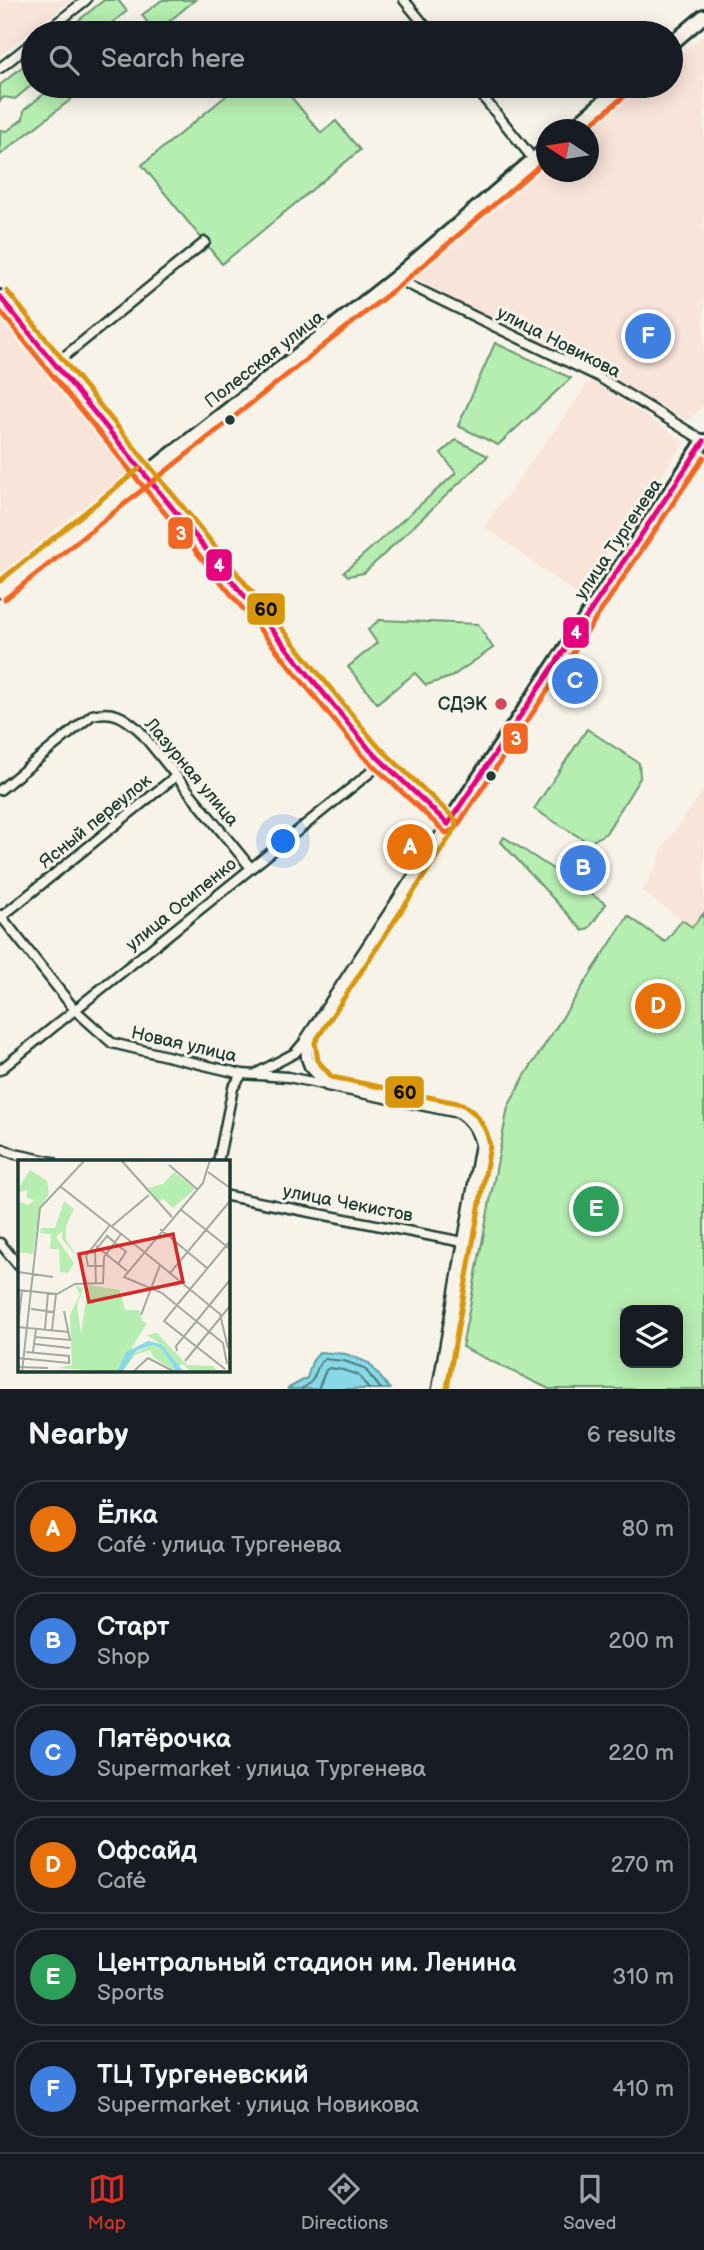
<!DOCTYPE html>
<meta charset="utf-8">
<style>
body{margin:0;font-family:"Balsamiq Sans",sans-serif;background:#242831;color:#f1f3f6}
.controls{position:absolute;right:21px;bottom:21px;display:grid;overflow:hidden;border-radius:14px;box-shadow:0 4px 18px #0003}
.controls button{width:63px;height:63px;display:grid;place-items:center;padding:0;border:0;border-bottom:2px solid #363941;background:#171b24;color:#f1f3f6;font:35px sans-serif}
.compass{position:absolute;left:536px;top:119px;width:63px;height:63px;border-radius:50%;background:#171b24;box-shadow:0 4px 18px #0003;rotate:282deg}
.you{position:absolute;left:284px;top:842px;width:24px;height:24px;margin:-18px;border:5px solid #fff;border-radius:50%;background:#1a73e8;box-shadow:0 0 0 10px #1a73e833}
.badge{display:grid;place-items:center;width:46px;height:46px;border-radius:50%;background:#d93025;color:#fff;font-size:23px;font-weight:700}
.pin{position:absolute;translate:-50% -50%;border:4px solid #fff;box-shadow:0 2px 7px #0006}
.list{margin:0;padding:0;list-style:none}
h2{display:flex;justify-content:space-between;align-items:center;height:91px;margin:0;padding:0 28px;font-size:30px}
h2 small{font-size:23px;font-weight:400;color:#9ea1a6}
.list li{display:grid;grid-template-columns:46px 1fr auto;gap:21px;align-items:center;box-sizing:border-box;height:98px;margin:0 14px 14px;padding:0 14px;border:2px solid #363941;border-radius:28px}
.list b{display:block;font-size:26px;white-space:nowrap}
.list p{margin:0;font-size:23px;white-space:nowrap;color:#9ea1a6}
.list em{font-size:23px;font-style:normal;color:#9ea1a6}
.icon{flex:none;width:38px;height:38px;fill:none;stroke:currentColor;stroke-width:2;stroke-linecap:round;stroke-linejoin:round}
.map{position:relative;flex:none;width:704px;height:1389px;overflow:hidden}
.search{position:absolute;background:#171b24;box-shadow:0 4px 18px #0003;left:21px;right:21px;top:21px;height:77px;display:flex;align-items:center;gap:18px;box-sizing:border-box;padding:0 24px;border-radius:38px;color:#9ea1a6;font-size:26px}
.sheet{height:763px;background:#171b24}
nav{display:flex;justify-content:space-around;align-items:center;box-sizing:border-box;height:98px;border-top:2px solid #363941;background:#171b24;font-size:19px;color:#9ea1a6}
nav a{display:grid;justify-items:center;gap:4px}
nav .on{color:#d93025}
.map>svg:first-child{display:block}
.built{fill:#f9e4da}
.green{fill:#b6edb0;stroke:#6a9572;stroke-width:2;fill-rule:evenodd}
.water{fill:#89d8e7;stroke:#5f9a9f;stroke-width:2}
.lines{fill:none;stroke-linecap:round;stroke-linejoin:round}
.shore{stroke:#497b7c;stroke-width:2}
.minor-casing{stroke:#1f3d34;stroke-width:13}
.tertiary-casing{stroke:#1f3d34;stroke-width:15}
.secondary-casing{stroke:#1f3d34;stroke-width:18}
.minor{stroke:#f7f3e8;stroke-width:8}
.tertiary{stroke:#f7f3e8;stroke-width:10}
.secondary{stroke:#f7f3e8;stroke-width:12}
.bus-1-casing{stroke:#f7f3e8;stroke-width:10}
.bus-2-casing{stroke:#f7f3e8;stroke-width:10}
.bus-3-casing{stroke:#f7f3e8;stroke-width:10}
.bus-1{stroke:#e5007d;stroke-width:5}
.bus-2{stroke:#f26522;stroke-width:5}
.bus-3{stroke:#d79608;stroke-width:5}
.bus-dot{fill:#1f3d34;stroke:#f7f3e8;stroke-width:2.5}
.poi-dot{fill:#d1495b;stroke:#f7f3e8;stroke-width:2.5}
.labels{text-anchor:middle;stroke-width:6;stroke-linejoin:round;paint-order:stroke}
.street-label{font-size:18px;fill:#1f3d34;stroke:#f7f3e8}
.poi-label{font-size:18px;font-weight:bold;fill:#1f3d34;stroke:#f7f3e8;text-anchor:end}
.inset-road{fill:none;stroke:#a1aaa0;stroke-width:2}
.view{fill:#d62828;fill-opacity:0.15;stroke:#d62828;stroke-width:3.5}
.inset-edge{fill:none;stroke:#1f3d34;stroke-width:3.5}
.line-badge{stroke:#f7f3e8;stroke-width:2.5}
.badge-label{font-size:19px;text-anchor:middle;font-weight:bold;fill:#fff}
.pale-badge-label{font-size:19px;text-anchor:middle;font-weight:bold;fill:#111}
</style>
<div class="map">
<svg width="704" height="1389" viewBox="0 0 704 1389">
<rect width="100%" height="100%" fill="#f7f3e8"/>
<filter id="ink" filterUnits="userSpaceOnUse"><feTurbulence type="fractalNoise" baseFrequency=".0143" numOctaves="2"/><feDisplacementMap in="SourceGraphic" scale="14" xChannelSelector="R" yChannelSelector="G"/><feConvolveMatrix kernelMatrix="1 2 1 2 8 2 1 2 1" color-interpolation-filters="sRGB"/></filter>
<g filter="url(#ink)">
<!-- built -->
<g class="built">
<path d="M0 0H71L0 56Z"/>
<path d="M704 35V405L688 421 414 278 546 167V172H588L589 131 643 86H671V62Z"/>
<path d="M0 314 130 475 0 579Z"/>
<path d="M591 380 685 442 578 596 484 526Z"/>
<path d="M704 790V913L692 927 642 891 658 864 661 849Z"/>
</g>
<!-- green -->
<g class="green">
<path d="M104 0H118L127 11 107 27 99 25 89 33H63Z"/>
<path d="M162 0H195L155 33 142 15Z"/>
<path d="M33 58V84L15 99 4 97 0 101V85Z"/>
<path d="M54 86H88L0 155V130L7 131 23 119 24 110Z"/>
<path d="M238 86H282L321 133 336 121 360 150 222 264 142 165Z"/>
<path d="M495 343 571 378 498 445 458 426Z"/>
<path d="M456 440 488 456 364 573 348 576 344 572 456 473 441 453Z"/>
<path d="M379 620 478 624 493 648 451 677 426 685 415 673 377 703 348 667 377 643 368 630Z"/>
<path d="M587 729 639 763 640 778 606 833 589 843 534 809Z"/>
<path d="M504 837 606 904 590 927 583 931 501 842Z"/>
<path d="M704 913V1389H549L462 1347 508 1107 524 1077 628 916 665 942 682 920 692 927ZM625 1310H678V1363H625Z"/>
</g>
<!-- water -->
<path class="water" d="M319 1352 346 1354 369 1363 390 1389H287L307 1378 312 1362Z"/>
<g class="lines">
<!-- shore -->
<g class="shore">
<path d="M301 1389C320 1379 312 1370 324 1359L344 1361 364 1368 381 1389"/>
<path d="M318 1389 326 1370 329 1368 343 1370 358 1375 369 1389"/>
</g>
<defs>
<g id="minor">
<path d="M404 0 431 33"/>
<path d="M44 33 86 0"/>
<path d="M0 68 33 42"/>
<path d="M474 86 534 160"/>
<path d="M395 278 599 377 704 441"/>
<path d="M55 364 205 242"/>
<path d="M0 790 92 715C113 710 123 716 139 730L251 868"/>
<path d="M0 915 75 1010 112 1043 242 1074 288 1077 327 1085"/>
<path d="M1 917 176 776"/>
<path d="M0 1070 382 763"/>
<path d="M257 1073 295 1053 306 1040"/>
<path d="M0 1148 15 1154 53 1162"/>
<path d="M218 1162 233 1088 242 1074"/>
<path d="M228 1196 463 1242"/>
<path d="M0 1243 19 1266"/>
</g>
<g id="tertiary">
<path d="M0 592 144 476"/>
<path d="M438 1389 481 1144C477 1129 471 1120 459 1112L327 1085 310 1066 307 1058 306 1040 448 824"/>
</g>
<g id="secondary">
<path d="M671 44 704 16"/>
<path d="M570 130 622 86"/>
<path d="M0 297 370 750 448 824 704 441"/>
<path d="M144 476 395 278 546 149"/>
</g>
</defs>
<!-- minor casing -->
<use href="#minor" class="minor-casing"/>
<!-- tertiary casing -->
<use href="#tertiary" class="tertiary-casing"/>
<!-- secondary casing -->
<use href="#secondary" class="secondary-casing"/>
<!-- minor -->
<use href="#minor" class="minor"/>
<!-- tertiary -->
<use href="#tertiary" class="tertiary"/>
<!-- secondary -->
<use href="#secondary" class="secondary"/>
<defs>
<g id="bus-1">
<path d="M0 297 370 750 448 824"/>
<path d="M448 824 704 441"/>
</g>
<g id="bus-2">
<path d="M584 130 628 93"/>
<path d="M0 311 363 756 446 833 455 829 704 457"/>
<path d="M5 599 400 285 546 160"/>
</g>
<g id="bus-3">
<path d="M7 291 376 744 456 820 455 829 315 1042 318 1061 332 1077 462 1104C477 1113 487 1127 490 1146L447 1389"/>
<path d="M0 581 139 469"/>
</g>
</defs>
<!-- bus-1 casing -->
<use href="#bus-1" class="bus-1-casing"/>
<!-- bus-2 casing -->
<use href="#bus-2" class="bus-2-casing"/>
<!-- bus-3 casing -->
<use href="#bus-3" class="bus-3-casing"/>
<!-- bus-1 -->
<use href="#bus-1" class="bus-1"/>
<!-- bus-2 -->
<use href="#bus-2" class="bus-2"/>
<!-- bus-3 -->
<use href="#bus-3" class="bus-3"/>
</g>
</g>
<!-- markers -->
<g class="bus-dot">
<circle cx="230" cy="420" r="6"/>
<circle cx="491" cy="776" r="6"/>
</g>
<circle class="poi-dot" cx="501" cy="704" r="7"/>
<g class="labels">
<!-- street labels -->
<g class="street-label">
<text transform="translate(559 342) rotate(27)" y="6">улица Новикова</text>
<text transform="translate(264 359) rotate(-38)" y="6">Полесская улица</text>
<text transform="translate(618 539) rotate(-56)" y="6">улица Тургенева</text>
<text transform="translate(192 772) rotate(50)" y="6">Лазурная улица</text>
<text transform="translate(95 821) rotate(-39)" y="6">Ясный переулок</text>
<text transform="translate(181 904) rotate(-39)" y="6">улица Осипенко</text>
<text transform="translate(184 1044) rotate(13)" y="6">Новая улица</text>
<text transform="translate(348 1203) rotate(11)" y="6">улица Чекистов</text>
</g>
<!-- poi labels -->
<g class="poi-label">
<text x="487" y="710">СДЭК</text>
</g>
</g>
<!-- overview -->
<g transform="translate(18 1160)">
<rect width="212" height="212" fill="#f7f3e8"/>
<path d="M12 10 29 21 31 34 22 47 15 94 0 92V41L10 45 17 40 9 38V30L0 33V29ZM156 12 177 29 155 48 145 39 141 42 130 28 145 24ZM46 41 56 49 48 66V80L63 101 44 79V71L38 77 56 103 50 113 42 112 41 89H32L33 74 22 73 23 68H37ZM57 125 65 129 59 145 63 174 70 125 102 130 107 150H121L124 161 129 163 99 212 41 208 54 205 52 155 62 134ZM139 173 169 205 195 206 198 210 174 212 165 204 161 206 143 184 129 175ZM135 185 144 189 159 212 136 198 132 190 117 195 104 212 114 194Z" fill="#b6edb0"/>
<path d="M130 181 143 184 166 212H159L144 189 135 185 118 191 104 212H99L108 192Z" fill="#89d8e7"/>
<path class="inset-road" d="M103 0 154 57M192 0 185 23 106 117 144 133 205 183 209 204M151 5 179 29M190 12 212 28M43 27 125 91M162 49 212 89M94 66 131 35M142 69 189 108M88 75 108 92 100 104M78 86 109 111M125 91 202 154 210 188M85 106H70L68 96 92 65M0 112 35 117M152 113 212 41M78 124 77 91 89 76M0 130 39 134 57 124 85 123 86 97 103 74M159 145 146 161 207 209M159 145 212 81M13 149 36 152M123 155 142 105M0 166 4 130M0 167 50 172M27 169 30 133M34 170 38 134M17 177 52 180 46 151M16 184 52 188M159 191 158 186 212 120M15 192 18 169M0 198 51 203V196L8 192M167 201 212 146M0 207 30 208M4 212 22 48 67 0M115 212 130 198 157 212"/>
<path class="view" d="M155 74 165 122 71 142 61 94Z"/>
<rect width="212" height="212" class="inset-edge"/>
</g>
<g class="line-badge">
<rect x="167" y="516" width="27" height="34" rx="7" fill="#f26522"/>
<rect x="205" y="548" width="28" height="34" rx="7" fill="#e5007d"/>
<rect x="246" y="592" width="40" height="34" rx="7" fill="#d79608"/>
<rect x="562" y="616" width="28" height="33" rx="7" fill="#e5007d"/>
<rect x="502" y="722" width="27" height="33" rx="7" fill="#f26522"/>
<rect x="384" y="1075" width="41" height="34" rx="7" fill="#d79608"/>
</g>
<g class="badge-label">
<text x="181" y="540">3</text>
<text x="219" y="572">4</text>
<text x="576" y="639">4</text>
<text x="516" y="745">3</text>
</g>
<g class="pale-badge-label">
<text x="266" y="616">60</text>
<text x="405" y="1099">60</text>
</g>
</svg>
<div class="controls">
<button><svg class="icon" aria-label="layers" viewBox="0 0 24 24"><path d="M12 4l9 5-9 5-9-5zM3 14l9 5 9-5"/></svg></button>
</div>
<svg class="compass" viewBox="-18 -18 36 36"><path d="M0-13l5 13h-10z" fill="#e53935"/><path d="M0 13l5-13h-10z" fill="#9ea1a6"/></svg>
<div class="you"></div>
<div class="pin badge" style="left:410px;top:847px;background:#e8710a">A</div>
<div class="pin badge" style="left:583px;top:868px;background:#3f7fe0">B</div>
<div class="pin badge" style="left:575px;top:681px;background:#3f7fe0">C</div>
<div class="pin badge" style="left:658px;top:1006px;background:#e8710a">D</div>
<div class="pin badge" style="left:596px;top:1209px;background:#2e9e5b">E</div>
<div class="pin badge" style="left:648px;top:336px;background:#3f7fe0">F</div>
<div class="search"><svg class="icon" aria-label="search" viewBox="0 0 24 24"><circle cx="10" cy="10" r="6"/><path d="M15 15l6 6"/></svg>Search here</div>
</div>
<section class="sheet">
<h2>Nearby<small>6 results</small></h2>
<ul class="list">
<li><span class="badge" style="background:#e8710a">A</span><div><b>Ёлка</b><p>Café · улица Тургенева</p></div><em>80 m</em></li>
<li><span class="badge" style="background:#3f7fe0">B</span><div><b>Старт</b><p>Shop</p></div><em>200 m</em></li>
<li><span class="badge" style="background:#3f7fe0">C</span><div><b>Пятёрочка</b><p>Supermarket · улица Тургенева</p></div><em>220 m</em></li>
<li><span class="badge" style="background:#e8710a">D</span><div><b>Офсайд</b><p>Café</p></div><em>270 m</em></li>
<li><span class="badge" style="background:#2e9e5b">E</span><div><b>Центральный стадион им. Ленина</b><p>Sports</p></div><em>310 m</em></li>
<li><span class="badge" style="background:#3f7fe0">F</span><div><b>ТЦ Тургеневский</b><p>Supermarket · улица Новикова</p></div><em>410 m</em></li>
</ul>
</section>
<nav>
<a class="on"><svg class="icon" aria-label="map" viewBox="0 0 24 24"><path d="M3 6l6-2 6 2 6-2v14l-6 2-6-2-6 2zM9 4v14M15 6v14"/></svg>Map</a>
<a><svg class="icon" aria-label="directions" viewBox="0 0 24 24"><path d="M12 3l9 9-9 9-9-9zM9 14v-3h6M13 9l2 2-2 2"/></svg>Directions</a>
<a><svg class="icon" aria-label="saved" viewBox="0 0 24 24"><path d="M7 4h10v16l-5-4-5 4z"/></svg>Saved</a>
</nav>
